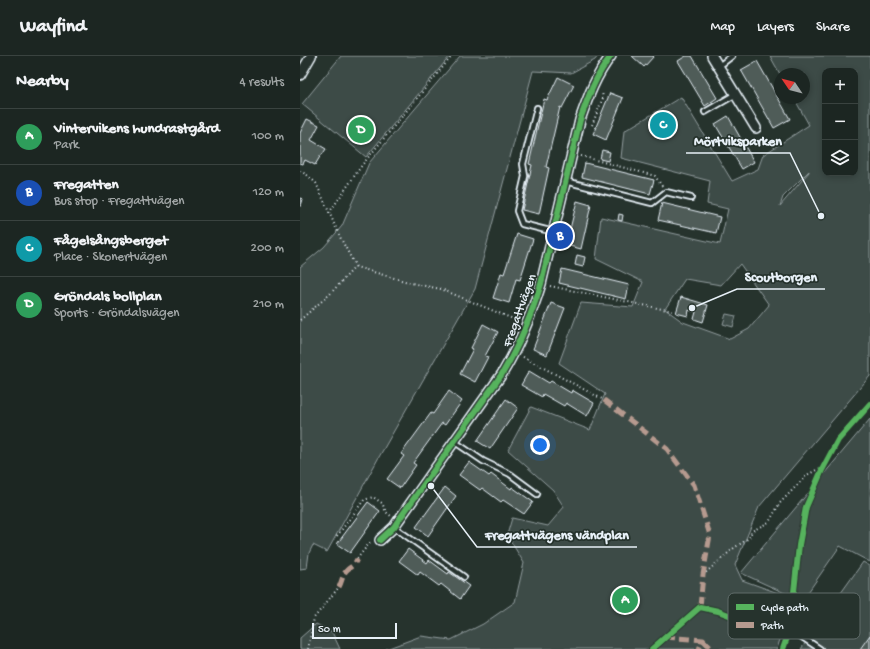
<!DOCTYPE html>
<meta charset="utf-8">
<style>
body{margin:0;font-family:"Gochi Hand",sans-serif;background:#29322f;color:#f1f3f6}
.controls{position:absolute;right:12px;top:12px;display:grid;overflow:hidden;border-radius:8px;box-shadow:0 2px 6px #0003}
.controls button{width:36px;height:36px;display:grid;place-items:center;padding:0;border:0;border-bottom:1px solid #3a4340;background:#1c2622;color:#f1f3f6;font:20px sans-serif}
.compass{position:absolute;left:474px;top:12px;width:36px;height:36px;border-radius:50%;background:#1c2622;box-shadow:0 2px 6px #0003;rotate:305deg}
.scale{position:absolute;left:12px;bottom:10px;width:85px;box-sizing:border-box;padding-left:4px;border:2px solid #e8f1f8;border-top:0;font-size:11px;line-height:14px;white-space:nowrap;color:#e8f1f8;-webkit-text-stroke:3px #26332d;paint-order:stroke}
.you{position:absolute;left:240px;top:389px;width:14px;height:14px;margin:-10px;border:3px solid #fff;border-radius:50%;background:#1a73e8;box-shadow:0 0 0 6px #1a73e833}
.badge{display:grid;place-items:center;width:26px;height:26px;border-radius:50%;background:#0b8043;color:#fff;font-size:13px;font-weight:700}
.pin{position:absolute;translate:-50% -50%;border:2px solid #fff;box-shadow:0 1px 4px #0006}
.list{margin:0;padding:0;list-style:none}
h2{display:flex;justify-content:space-between;align-items:center;height:52px;margin:0;padding:0 16px;font-size:17px}
h2 small{font-size:13px;font-weight:400;color:#a0a5a5}
.list li{display:grid;grid-template-columns:26px 1fr auto;gap:12px;align-items:center;box-sizing:border-box;height:56px;padding:0 16px;border-top:1px solid #3a4340}
.list b{display:block;font-size:15px;white-space:nowrap}
.list p{margin:0;font-size:13px;white-space:nowrap;color:#a0a5a5}
.list em{font-size:13px;font-style:normal;color:#a0a5a5}
.icon{flex:none;width:22px;height:22px;fill:none;stroke:currentColor;stroke-width:2;stroke-linecap:round;stroke-linejoin:round}
.map{position:relative;flex:none;width:570px;height:593px;overflow:hidden}
header{display:flex;align-items:center;gap:24px;box-sizing:border-box;height:56px;padding:0 20px;background:#1c2622;border-bottom:1px solid #3a4340}
header strong{font-size:19px}
nav{display:flex;gap:22px;margin-inline-start:auto;font-size:14px}
main{display:flex}
aside{flex:1;background:#1c2622}
.map>svg:first-child{display:block}
.green{fill:#3e4b47;stroke:#939ea0;fill-rule:evenodd}
.building{fill:#505c59;stroke:#e8f1f8}
.lines{fill:none;stroke-linecap:round;stroke-linejoin:round}
.service-casing{stroke:#e8f1f8;stroke-width:8}
.minor-casing{stroke:#e8f1f8;stroke-width:12}
.path{stroke:#e8f1f8;stroke-width:2;stroke-dasharray:1 3;stroke-linecap:butt}
.service{stroke:#26332d;stroke-width:4.5}
.minor{stroke:#26332d;stroke-width:9}
.quiet{stroke:#b69a8f;stroke-width:5;stroke-dasharray:10 5;stroke-linecap:butt}
.cycleway-casing{stroke:#26332d;stroke-width:8}
.cycleway{stroke:#56b35d;stroke-width:6}
.labels{text-anchor:middle;stroke-width:3.5;stroke-linejoin:round;paint-order:stroke}
.street-label{font-size:13px;fill:#e8f1f8;stroke:#26332d}
.key{fill:#26332d;stroke:#606c6a;stroke-width:1}
.key-label{font-size:11px;fill:#e8f1f8}
.leader{fill:none;stroke:#e8f1f8;stroke-width:1.5}
.callout-dot{fill:#e8f1f8;stroke:#26332d;stroke-width:1.5}
.callout-label{font-size:14px;text-anchor:middle;font-weight:bold;fill:#e8f1f8;stroke:#26332d;stroke-width:3.5;stroke-linejoin:round;paint-order:stroke}
</style>
<header>
<strong>Wayfind</strong>
<nav><a>Map</a><a>Layers</a><a>Share</a></nav>
</header>
<main>
<aside>
<h2>Nearby<small>4 results</small></h2>
<ul class="list">
<li><span class="badge" style="background:#2e9e5b">A</span><div><b>Vintervikens hundrastgård</b><p>Park</p></div><em>100 m</em></li>
<li><span class="badge" style="background:#1a4fb4">B</span><div><b>Fregatten</b><p>Bus stop · Fregattvägen</p></div><em>120 m</em></li>
<li><span class="badge" style="background:#0f9aa8">C</span><div><b>Fågelsångsberget</b><p>Place · Skonertvägen</p></div><em>200 m</em></li>
<li><span class="badge" style="background:#2e9e5b">D</span><div><b>Gröndals bollplan</b><p>Sports · Gröndalsvägen</p></div><em>210 m</em></li>
</ul>
</aside>
<div class="map">
<svg width="570" height="593" viewBox="0 0 570 593">
<rect width="100%" height="100%" fill="#26332d"/>
<filter id="ink" filterUnits="userSpaceOnUse"><feTurbulence type="fractalNoise" baseFrequency=".025" numOctaves="2"/><feDisplacementMap in="SourceGraphic" scale="8" xChannelSelector="R" yChannelSelector="G"/><feConvolveMatrix kernelMatrix="1 2 1 2 8 2 1 2 1" color-interpolation-filters="sRGB"/></filter>
<g filter="url(#ink)">
<!-- green -->
<g class="green">
<path d="M41 0H150L66 101 2 48Z"/>
<path d="M160 0H298L295 4 271 17 233 15 175 233 79 401 27 496 13 489 9 497 7 512 0 513V211L24 191 42 170 69 107Z"/>
<path d="M470 0H570V320L459 451 435 509 442 524 478 537 482 577 477 593H86L121 580 151 584 183 568 215 546 224 507 207 479 212 462 248 470 264 451 253 434 208 394 231 351 290 374 305 338 259 307 281 247 333 251 343 226 296 203 301 161 420 188 428 153 407 148 410 125 321 102 324 75 381 41 432 125 458 113 463 99 509 69 494 42H504V18H480ZM525 15H555V117H525ZM509 115V116L480 150 483 141ZM440 208 469 249 449 273 430 283 383 266 365 253 385 223 421 229Z"/>
<path d="M426 258 436 260 433 271 423 268Z"/>
<path d="M570 363V506L540 490 502 545 441 517Z"/>
<path d="M563 506 570 510V593H501Z"/>
<path d="M16 568 32 576 40 593H0V582Z"/>
</g>
<!-- building -->
<g class="building">
<path d="M332 0H354L344 11Z"/>
<path d="M386 0H392L417 42 405 50 378 5Z"/>
<path d="M457 5 490 63 474 72 441 14Z"/>
<path d="M258 21 274 29 262 52 260 51 246 111 249 112 239 158 222 154 232 109 229 108 244 43 247 44Z"/>
<path d="M310 37 323 42 306 84 293 78Z"/>
<path d="M428 60 454 106 442 113 415 68Z"/>
<path d="M7 63 19 69 11 84 26 93 22 99H21L15 109 5 104 3 108 0 107V77Z"/>
<path d="M302 94 310 96 308 105 300 103Z"/>
<path d="M285 107 354 124 350 138 282 121Z"/>
<path d="M0 142 3 143 1 150H0Z"/>
<path d="M277 145 291 149 281 193 266 189Z"/>
<path d="M362 147 420 161 416 177 358 164Z"/>
<path d="M319 158 323 159 322 165 318 164Z"/>
<path d="M217 178 233 183 220 224 216 223 209 247 193 242 201 217 204 218Z"/>
<path d="M277 199 285 201 283 211 275 209Z"/>
<path d="M262 213 329 229 326 243 259 227Z"/>
<path d="M381 241 408 249 403 266 394 263 396 256 389 254 388 260 376 257Z"/>
<path d="M251 247 265 252 247 299 233 293Z"/>
<path d="M183 268 198 276 185 300 188 301 175 326 160 318 173 293 171 292Z"/>
<path d="M229 315 249 327 251 325 271 337 272 334 294 347 287 360 266 347 264 350 243 338 242 341 221 329Z"/>
<path d="M149 335 162 345 145 369 142 367 134 378 113 407 116 409 100 432 87 423 104 400 101 398 131 357 133 358Z"/>
<path d="M206 343 218 352 190 393 177 385Z"/>
<path d="M169 406 189 420 191 418 211 433 212 431 233 446 224 458 203 444 201 446 182 432 180 434 159 419Z"/>
<path d="M145 431 156 440 128 480 116 471Z"/>
<path d="M68 446 80 455 50 497 37 488Z"/>
<path d="M108 493 127 507 129 504 148 518 149 516 169 530 160 543 141 528 139 530 120 516 118 519 99 505Z"/>
<path d="M570 579V593H560Z"/>
</g>
<g class="lines">
<defs>
<g id="service">
<path d="M419 10 432 0"/>
<path d="M237 52 223 108 225 120 217 155 222 168 254 176"/>
<path d="M405 56 436 38"/>
<path d="M265 125 352 147 366 136 391 142"/>
<path d="M155 386 183 405 210 418 237 438"/>
<path d="M94 471 164 521"/>
<path d="M490 573 520 593"/>
</g>
<g id="minor">
<path d="M412 0 456 72"/>
<path d="M0 19 11 0"/>
<path d="M80 484 94 471 98 465 202 318C219 290 231 260 241 228L280 64C288 41 296 19 311 0"/>
</g>
</defs>
<!-- service casing -->
<use href="#service" class="service-casing"/>
<!-- minor casing -->
<use href="#minor" class="minor-casing"/>
<!-- path -->
<g class="path">
<path d="M292 69 303 42 302 36"/>
<path d="M281 100 355 120 362 130"/>
<path d="M0 115 7 119 16 127 41 183 56 211 115 228 141 233 218 265"/>
<path d="M29 157 62 109 152 0"/>
<path d="M250 230 372 255"/>
<path d="M0 264 30 238 55 211"/>
<path d="M223 301 304 344"/>
<path d="M37 480 64 444 73 441 82 447 86 456 91 460"/>
<path d="M57 503 71 485"/>
<path d="M403 519 434 492 449 482 452 475 469 466 480 447 507 419 524 410"/>
<path d="M8 593 14 562 39 531"/>
</g>
<!-- service -->
<use href="#service" class="service"/>
<!-- minor -->
<use href="#minor" class="minor"/>
<!-- quiet -->
<g class="quiet">
<path d="M304 344 367 393 394 429 410 479 403 519 400 551"/>
<path d="M39 531C42 526 42 520 46 515 50 510 53 512 57 503"/>
<path d="M365 581 403 584 399 593"/>
<path d="M403 584 412 593"/>
</g>
<defs>
<g id="cycleway">
<path d="M80 484 94 471 98 465 202 318C219 290 231 260 241 228L280 64C288 41 296 19 311 0"/>
<path d="M352 593 400 551 418 555 448 566 490 573"/>
<path d="M483 593 490 573 499 489 506 451 522 414 538 384 570 348"/>
</g>
</defs>
<!-- cycleway casing -->
<use href="#cycleway" class="cycleway-casing"/>
<!-- cycleway -->
<use href="#cycleway" class="cycleway"/>
</g>
</g>
<g class="labels">
<!-- street labels -->
<g class="street-label">
<text transform="translate(218 254) rotate(-70)" y="5">Fregattvägen</text>
</g>
</g>
<!-- legend -->
<rect x="428" y="537" width="132" height="46" rx="6" class="key"/>
<rect x="436" y="548" width="18" height="6" fill="#56b35d"/>
<rect x="436" y="566" width="18" height="6" fill="#b69a8f"/>
<g class="key-label">
<text x="461" y="555">Cycle path</text>
<text x="461" y="573">Path</text>
</g>
<!-- callouts -->
<path class="leader" d="M521 160L490 97H386M392 252L437 233H525M131 430L177 491H337"/>
<g class="callout-dot">
<circle cx="521" cy="160" r="4"/>
<circle cx="392" cy="252" r="4"/>
<circle cx="131" cy="430" r="4"/>
</g>
<g class="callout-label">
<text x="438" y="89">Mörtviksparken</text>
<text x="481" y="225">Scoutborgen</text>
<text x="257" y="483">Fregattvägens vändplan</text>
</g>
</svg>
<div class="controls">
<button>+</button>
<button>−</button>
<button><svg class="icon" aria-label="layers" viewBox="0 0 24 24"><path d="M12 4l9 5-9 5-9-5zM3 14l9 5 9-5"/></svg></button>
</div>
<svg class="compass" viewBox="-18 -18 36 36"><path d="M0-13l5 13h-10z" fill="#e53935"/><path d="M0 13l5-13h-10z" fill="#a0a5a5"/></svg>
<div class="scale">50 m</div>
<div class="you"></div>
<div class="pin badge" style="left:325px;top:544px;background:#2e9e5b">A</div>
<div class="pin badge" style="left:260px;top:180px;background:#1a4fb4">B</div>
<div class="pin badge" style="left:363px;top:69px;background:#0f9aa8">C</div>
<div class="pin badge" style="left:61px;top:74px;background:#2e9e5b">D</div>
</div>
</main>
